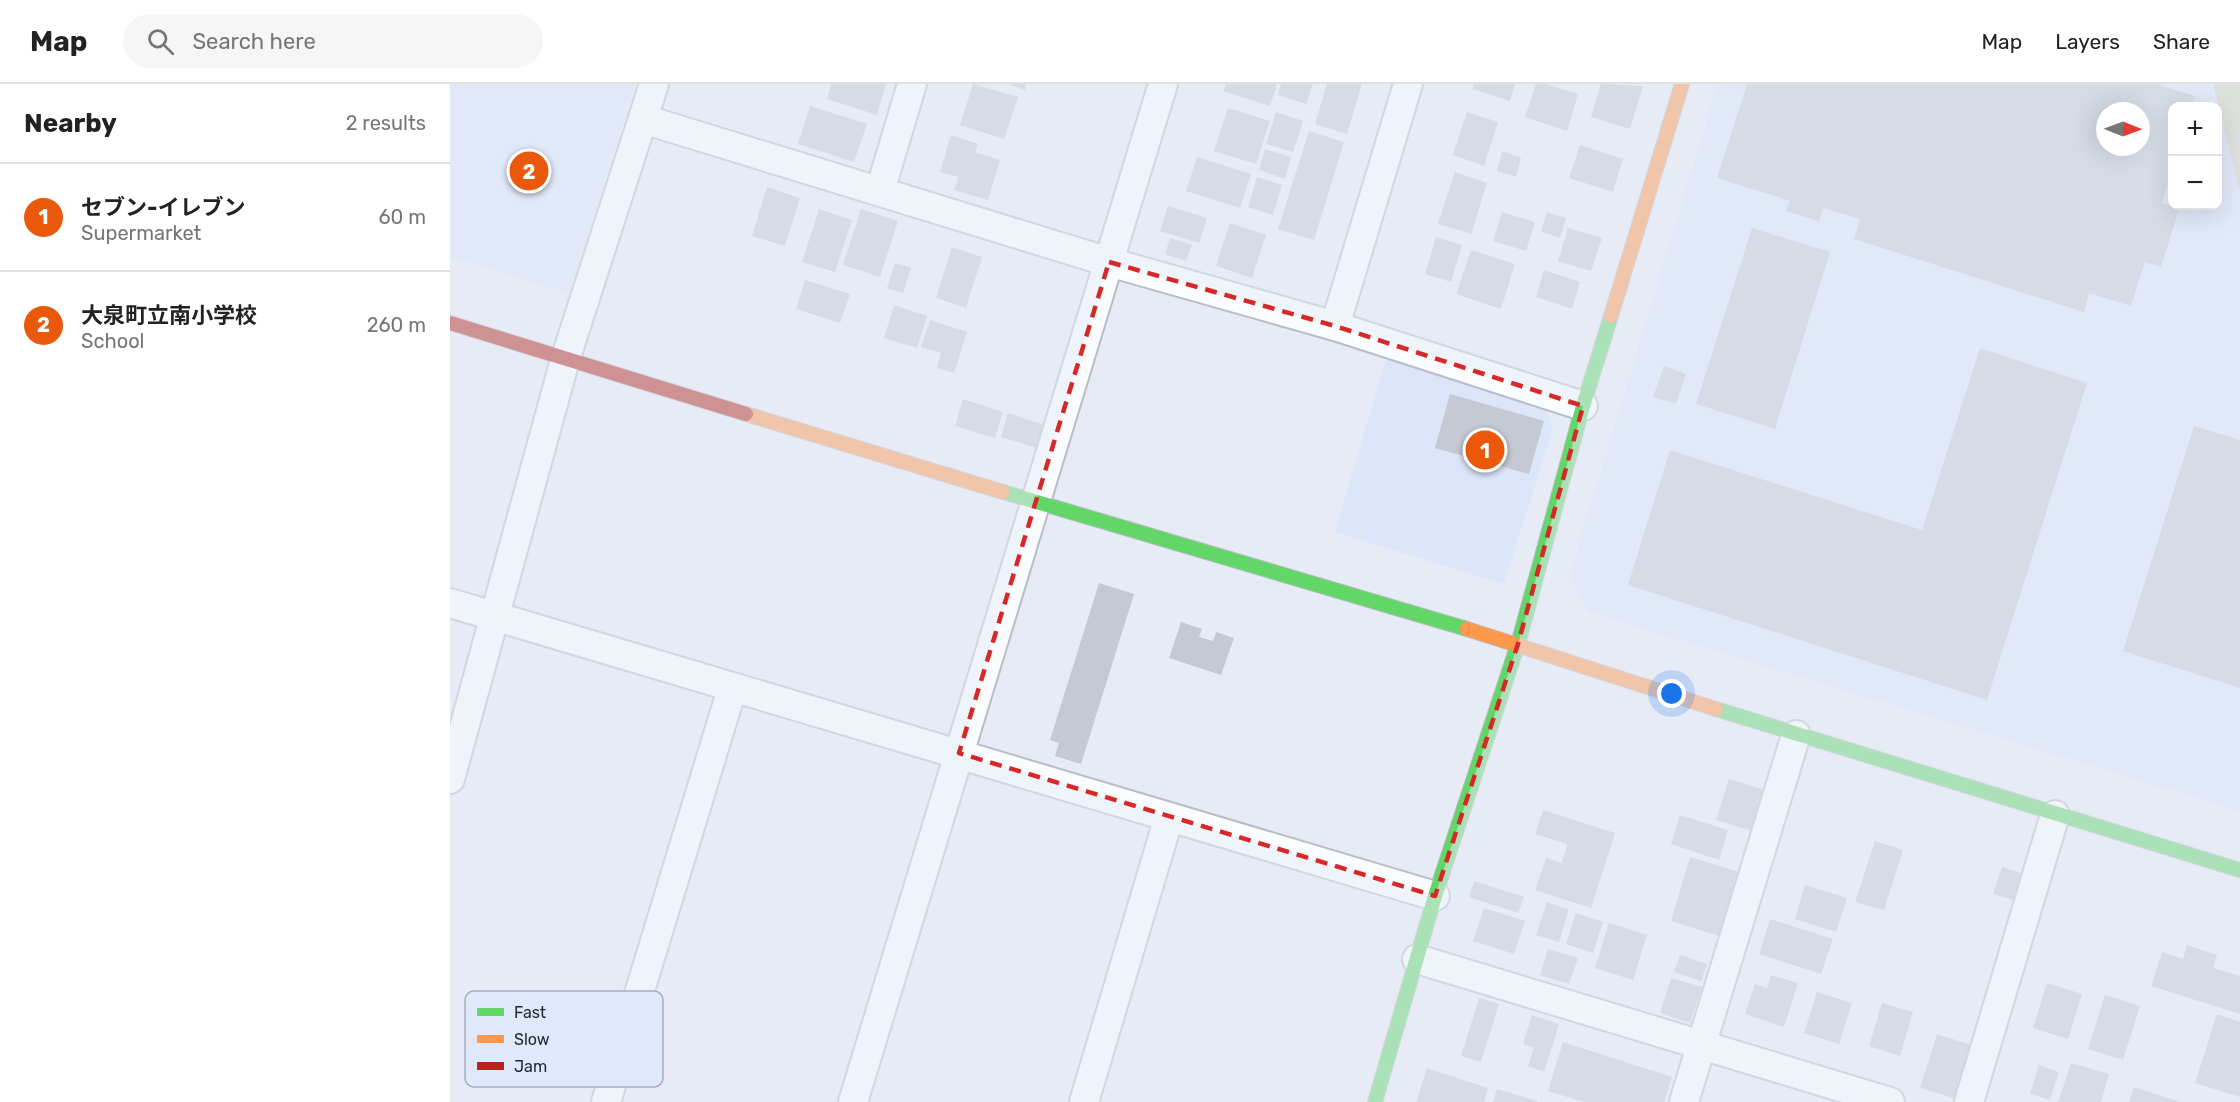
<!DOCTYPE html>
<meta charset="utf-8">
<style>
body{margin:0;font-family:Rubik,"Noto Sans JP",sans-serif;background:#f6f6f6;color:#222}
.controls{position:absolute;right:18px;top:18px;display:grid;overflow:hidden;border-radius:12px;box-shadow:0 6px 24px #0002}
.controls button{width:54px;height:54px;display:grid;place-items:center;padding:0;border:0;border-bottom:2px solid #e0e0e0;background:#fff;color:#222;font:30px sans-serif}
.compass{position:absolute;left:1646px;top:18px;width:54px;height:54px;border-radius:50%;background:#fff;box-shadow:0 6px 24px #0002;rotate:91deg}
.you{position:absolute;left:1222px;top:610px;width:21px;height:21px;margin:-15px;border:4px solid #fff;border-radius:50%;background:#1a73e8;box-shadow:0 0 0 9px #1a73e833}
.badge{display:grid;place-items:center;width:39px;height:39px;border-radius:50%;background:#ea580c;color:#fff;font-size:20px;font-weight:700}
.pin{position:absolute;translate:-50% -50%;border:3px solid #fff;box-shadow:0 2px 6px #0006}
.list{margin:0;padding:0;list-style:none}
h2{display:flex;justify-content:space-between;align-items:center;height:78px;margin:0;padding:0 24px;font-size:26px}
h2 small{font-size:20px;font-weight:400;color:#767676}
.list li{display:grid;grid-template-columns:39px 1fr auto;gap:18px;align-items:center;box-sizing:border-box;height:108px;padding:0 24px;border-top:2px solid #e0e0e0}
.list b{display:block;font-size:22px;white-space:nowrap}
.list p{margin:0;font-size:20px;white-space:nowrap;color:#767676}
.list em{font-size:20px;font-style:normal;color:#767676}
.icon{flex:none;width:33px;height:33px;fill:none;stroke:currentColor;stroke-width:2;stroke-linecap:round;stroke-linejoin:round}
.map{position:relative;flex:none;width:1790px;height:1018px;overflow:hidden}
header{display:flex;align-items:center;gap:36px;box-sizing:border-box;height:84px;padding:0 30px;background:#fff;border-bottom:2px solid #e0e0e0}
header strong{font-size:28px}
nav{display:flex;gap:33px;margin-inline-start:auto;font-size:21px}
.search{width:420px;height:54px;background:#f6f6f6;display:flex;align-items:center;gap:15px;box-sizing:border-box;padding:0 21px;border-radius:33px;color:#767676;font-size:22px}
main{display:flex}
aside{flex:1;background:#fff}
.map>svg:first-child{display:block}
.built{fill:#dce5fa;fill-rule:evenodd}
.green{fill:#d6d3c2}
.building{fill:#c4c9d3;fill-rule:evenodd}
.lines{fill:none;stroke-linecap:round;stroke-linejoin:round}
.street-casing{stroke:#b9bdc7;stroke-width:32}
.fast-casing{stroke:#b9bdc7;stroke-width:16}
.slow-casing{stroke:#b9bdc7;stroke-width:16}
.jam-casing{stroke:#b9bdc7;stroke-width:16}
.street{stroke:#fbfcfe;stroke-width:28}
.fast{stroke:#63d668;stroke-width:14}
.slow{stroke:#ff974d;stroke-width:14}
.jam{stroke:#b3261e;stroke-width:14}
.marked{fill:none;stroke:#d62828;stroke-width:4.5;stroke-dasharray:12 8;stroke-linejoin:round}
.key{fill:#e0e8fb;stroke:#a6adbe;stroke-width:1.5}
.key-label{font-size:16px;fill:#1f242f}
</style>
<header>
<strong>Map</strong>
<div class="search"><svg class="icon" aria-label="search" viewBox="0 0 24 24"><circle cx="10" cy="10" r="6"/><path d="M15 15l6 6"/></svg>Search here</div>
<nav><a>Map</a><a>Layers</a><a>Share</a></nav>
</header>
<main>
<aside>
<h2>Nearby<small>2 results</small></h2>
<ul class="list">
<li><span class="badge">1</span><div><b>セブン-イレブン</b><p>Supermarket</p></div><em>60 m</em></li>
<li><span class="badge">2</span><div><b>大泉町立南小学校</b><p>School</p></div><em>260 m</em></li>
</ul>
</aside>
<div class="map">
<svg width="1790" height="1018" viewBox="0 0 1790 1018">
<rect width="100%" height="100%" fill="#e6ebf5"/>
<!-- built -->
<g class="built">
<path d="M0 0H186L119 209 0 173Z"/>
<path d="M1268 0H1763L1790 108V727L1138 528 1119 493ZM1722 22H1768V122H1722ZM1655 27H1691V63H1655Z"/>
<path d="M936 275 1089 323 1097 328 1103 344 1054 500 885 448Z"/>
</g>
<!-- green -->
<path class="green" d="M1763 0H1790V108L1787 98Z"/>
<!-- building -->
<g class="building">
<path d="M381 0H436L427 31 377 15Z"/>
<path d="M523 0 568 13 554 55 510 41Z"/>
<path d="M558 0H576L575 6Z"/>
<path d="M776 0H827L820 22 773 7Z"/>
<path d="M831 0H863L856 20 828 11Z"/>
<path d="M877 0H912L897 50 865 40Z"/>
<path d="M1024 0H1065L1060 17 1023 5Z"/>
<path d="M1086 0H1096L1128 10 1117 47 1075 33Z"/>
<path d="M1151 0 1193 2 1180 45 1141 33Z"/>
<path d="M1297 0H1706L1745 12 1742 22H1722V85L1712 119 1729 125 1711 183 1695 178 1681 222 1639 209 1634 228 1404 155 1410 135 1373 124 1369 137 1336 127 1340 117 1267 94ZM1655 27H1691V63H1655Z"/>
<path d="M360 22 417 40 404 78 348 60Z"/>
<path d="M778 24 820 37 806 80 764 67Z"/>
<path d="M826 28 853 37 843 68 816 60Z"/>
<path d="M1017 28 1048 38 1034 82 1003 71Z"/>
<path d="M859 47 894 58 864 156 828 145Z"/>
<path d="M501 51 528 60 525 68 550 76 538 116 504 106 508 93 490 88Z"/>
<path d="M1130 61 1173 75 1163 108 1119 94Z"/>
<path d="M815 65 841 73 835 95 809 86Z"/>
<path d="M1052 67 1071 74 1066 93 1047 87Z"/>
<path d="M747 73 801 90 790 124 736 107Z"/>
<path d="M1005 88 1037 99 1021 150 988 140Z"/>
<path d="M807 93 832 101 823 131 798 123Z"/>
<path d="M317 103 350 114 335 162 302 152Z"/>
<path d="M718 122 757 134 749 159 710 147Z"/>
<path d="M369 125 402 136 385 188 352 178Z"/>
<path d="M411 125 448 137 430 193 393 181Z"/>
<path d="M1052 128 1085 138 1076 167 1043 157Z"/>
<path d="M1097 128 1116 134 1110 154 1091 147Z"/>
<path d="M780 139 816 151 802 194 766 182Z"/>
<path d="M1118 144 1152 154 1141 187 1108 177Z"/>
<path d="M1302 144 1380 168 1325 345 1246 320Z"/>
<path d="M986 153 1012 161 1001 198 975 190Z"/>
<path d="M720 154 742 161 736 177 715 170Z"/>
<path d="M502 163 532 173 516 224 486 214Z"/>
<path d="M1021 166 1065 180 1051 225 1006 210Z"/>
<path d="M445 179 461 184 453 209 437 204Z"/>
<path d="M1094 186 1130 198 1122 225 1086 213Z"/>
<path d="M355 196 400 210 390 239 346 225Z"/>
<path d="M444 221 477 232 467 264 434 254Z"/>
<path d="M480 236 517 248 504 289 487 284 491 269 471 263Z"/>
<path d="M1530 264 1637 299 1537 616 1178 501 1220 366 1472 446Z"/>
<path d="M1214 282 1236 290 1226 320 1203 313Z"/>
<path d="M1000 310 1094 337 1079 390 985 364Z"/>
<path d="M513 315 553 328 545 354 505 342Z"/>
<path d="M558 329 594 341 587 364 551 353Z"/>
<path d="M1744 342 1790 356V604L1673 567Z"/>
<path d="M649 499 684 510 631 680 605 672 609 659 600 656Z"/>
<path d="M731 538 752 545 749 553 763 557 766 548 784 554 771 591 719 574Z"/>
<path d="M1279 695 1318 707 1305 748 1266 736Z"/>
<path d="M1093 726 1165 749 1141 824 1085 806 1096 774 1112 779 1117 760 1085 750Z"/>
<path d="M1230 731 1278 746 1269 776 1221 760Z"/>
<path d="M1425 757 1453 766 1434 826 1405 818Z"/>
<path d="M1240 773 1289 788 1269 852 1221 837Z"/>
<path d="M1552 783 1571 789 1563 816 1543 810Z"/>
<path d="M1024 797 1074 813 1068 829 1019 813Z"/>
<path d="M1355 801 1397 814 1386 848 1345 835Z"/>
<path d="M1097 818 1119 826 1109 858 1086 851Z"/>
<path d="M1034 824 1075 837 1064 870 1023 857Z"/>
<path d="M1126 829 1153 838 1143 869 1116 860Z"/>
<path d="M1320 835 1383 855 1371 890 1309 870Z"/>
<path d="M1159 839 1197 851 1183 896 1145 884Z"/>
<path d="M1737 861 1767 871 1763 884 1790 892V930L1701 902 1712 868 1733 875Z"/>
<path d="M1098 865 1128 874 1119 900 1090 891Z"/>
<path d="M1230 871 1257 880 1251 897 1224 888Z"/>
<path d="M1321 891 1348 899 1334 943 1295 930 1305 900 1317 904Z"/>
<path d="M1221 894 1252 903 1240 939 1210 929Z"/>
<path d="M1597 899 1632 910 1618 955 1583 944Z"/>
<path d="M1367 908 1402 919 1389 960 1354 949Z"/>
<path d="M1655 911 1690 922 1673 976 1638 965Z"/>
<path d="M1029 914 1049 920 1031 978 1011 972Z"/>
<path d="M1432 919 1463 928 1450 972 1419 962Z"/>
<path d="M1767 930 1790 938V1013L1745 999Z"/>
<path d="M1082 931 1109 940 1094 988 1078 982 1084 964 1073 960Z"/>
<path d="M1487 950 1521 961 1504 1014 1470 1004Z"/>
<path d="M1113 958 1222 993 1214 1018H1134L1098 1007Z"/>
<path d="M1621 979 1659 990 1651 1018H1608Z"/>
<path d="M1589 981 1609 988 1600 1016 1580 1010Z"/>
<path d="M977 984 1038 1004 1034 1018H966Z"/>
<path d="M1684 1003 1730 1018H1679Z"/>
<path d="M1047 1005 1087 1017V1018H1043Z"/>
</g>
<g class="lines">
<defs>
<g id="street">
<path d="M193 35 659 178 885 242 1133 322"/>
<path d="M430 107 462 0"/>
<path d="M885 242 958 0"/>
<path d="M0 519 985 812"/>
<path d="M0 695 115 276 204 0"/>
<path d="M967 875 1440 1018"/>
<path d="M156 1018 282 605"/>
<path d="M403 1018 713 0"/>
<path d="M634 1018 719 733"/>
<path d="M1234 1018 1346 651"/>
<path d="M1519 1018 1605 731"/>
</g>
<g id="fast">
<path d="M553 408 1017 545"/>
<path d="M1266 625 1790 786"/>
<path d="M925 1018 985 812 1068 560 1133 322 1161 232"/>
</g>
<g id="slow">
<path d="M1161 232 1232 0"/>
<path d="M296 330 553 408"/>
<path d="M1017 545 1266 625"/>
</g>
<path id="jam" d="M0 239 296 330"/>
</defs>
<!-- street casing -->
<use href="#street" class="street-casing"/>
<!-- fast casing -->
<use href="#fast" class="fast-casing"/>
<!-- slow casing -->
<use href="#slow" class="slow-casing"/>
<!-- jam casing -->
<use href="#jam" class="jam-casing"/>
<!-- street -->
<use href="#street" class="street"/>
<!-- fast -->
<use href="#fast" class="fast"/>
<!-- slow -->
<use href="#slow" class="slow"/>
<!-- jam -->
<use href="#jam" class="jam"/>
</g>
<!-- marked area -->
<path d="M0 0H1790V1018H0ZM659 178 885 242 1133 322 1068 560 985 812 509 669Z" fill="#e6ebf5" fill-opacity=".55" fill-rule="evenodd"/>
<path class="marked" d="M659 178 885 242 1133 322 1068 560 985 812 509 669Z"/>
<!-- legend -->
<rect x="15" y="907" width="198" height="96" rx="9" class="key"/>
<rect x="27" y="924" width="27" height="8" fill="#63d668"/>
<rect x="27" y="951" width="27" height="8" fill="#ff974d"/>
<rect x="27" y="978" width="27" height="8" fill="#b3261e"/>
<g class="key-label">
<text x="64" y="934">Fast</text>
<text x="64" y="961">Slow</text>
<text x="64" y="988">Jam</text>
</g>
</svg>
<div class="controls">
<button>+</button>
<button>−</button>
</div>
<svg class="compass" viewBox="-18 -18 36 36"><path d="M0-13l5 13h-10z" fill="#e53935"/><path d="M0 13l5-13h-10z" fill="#767676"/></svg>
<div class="you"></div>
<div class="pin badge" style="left:1035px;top:366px">1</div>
<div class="pin badge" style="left:79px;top:87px">2</div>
</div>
</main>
